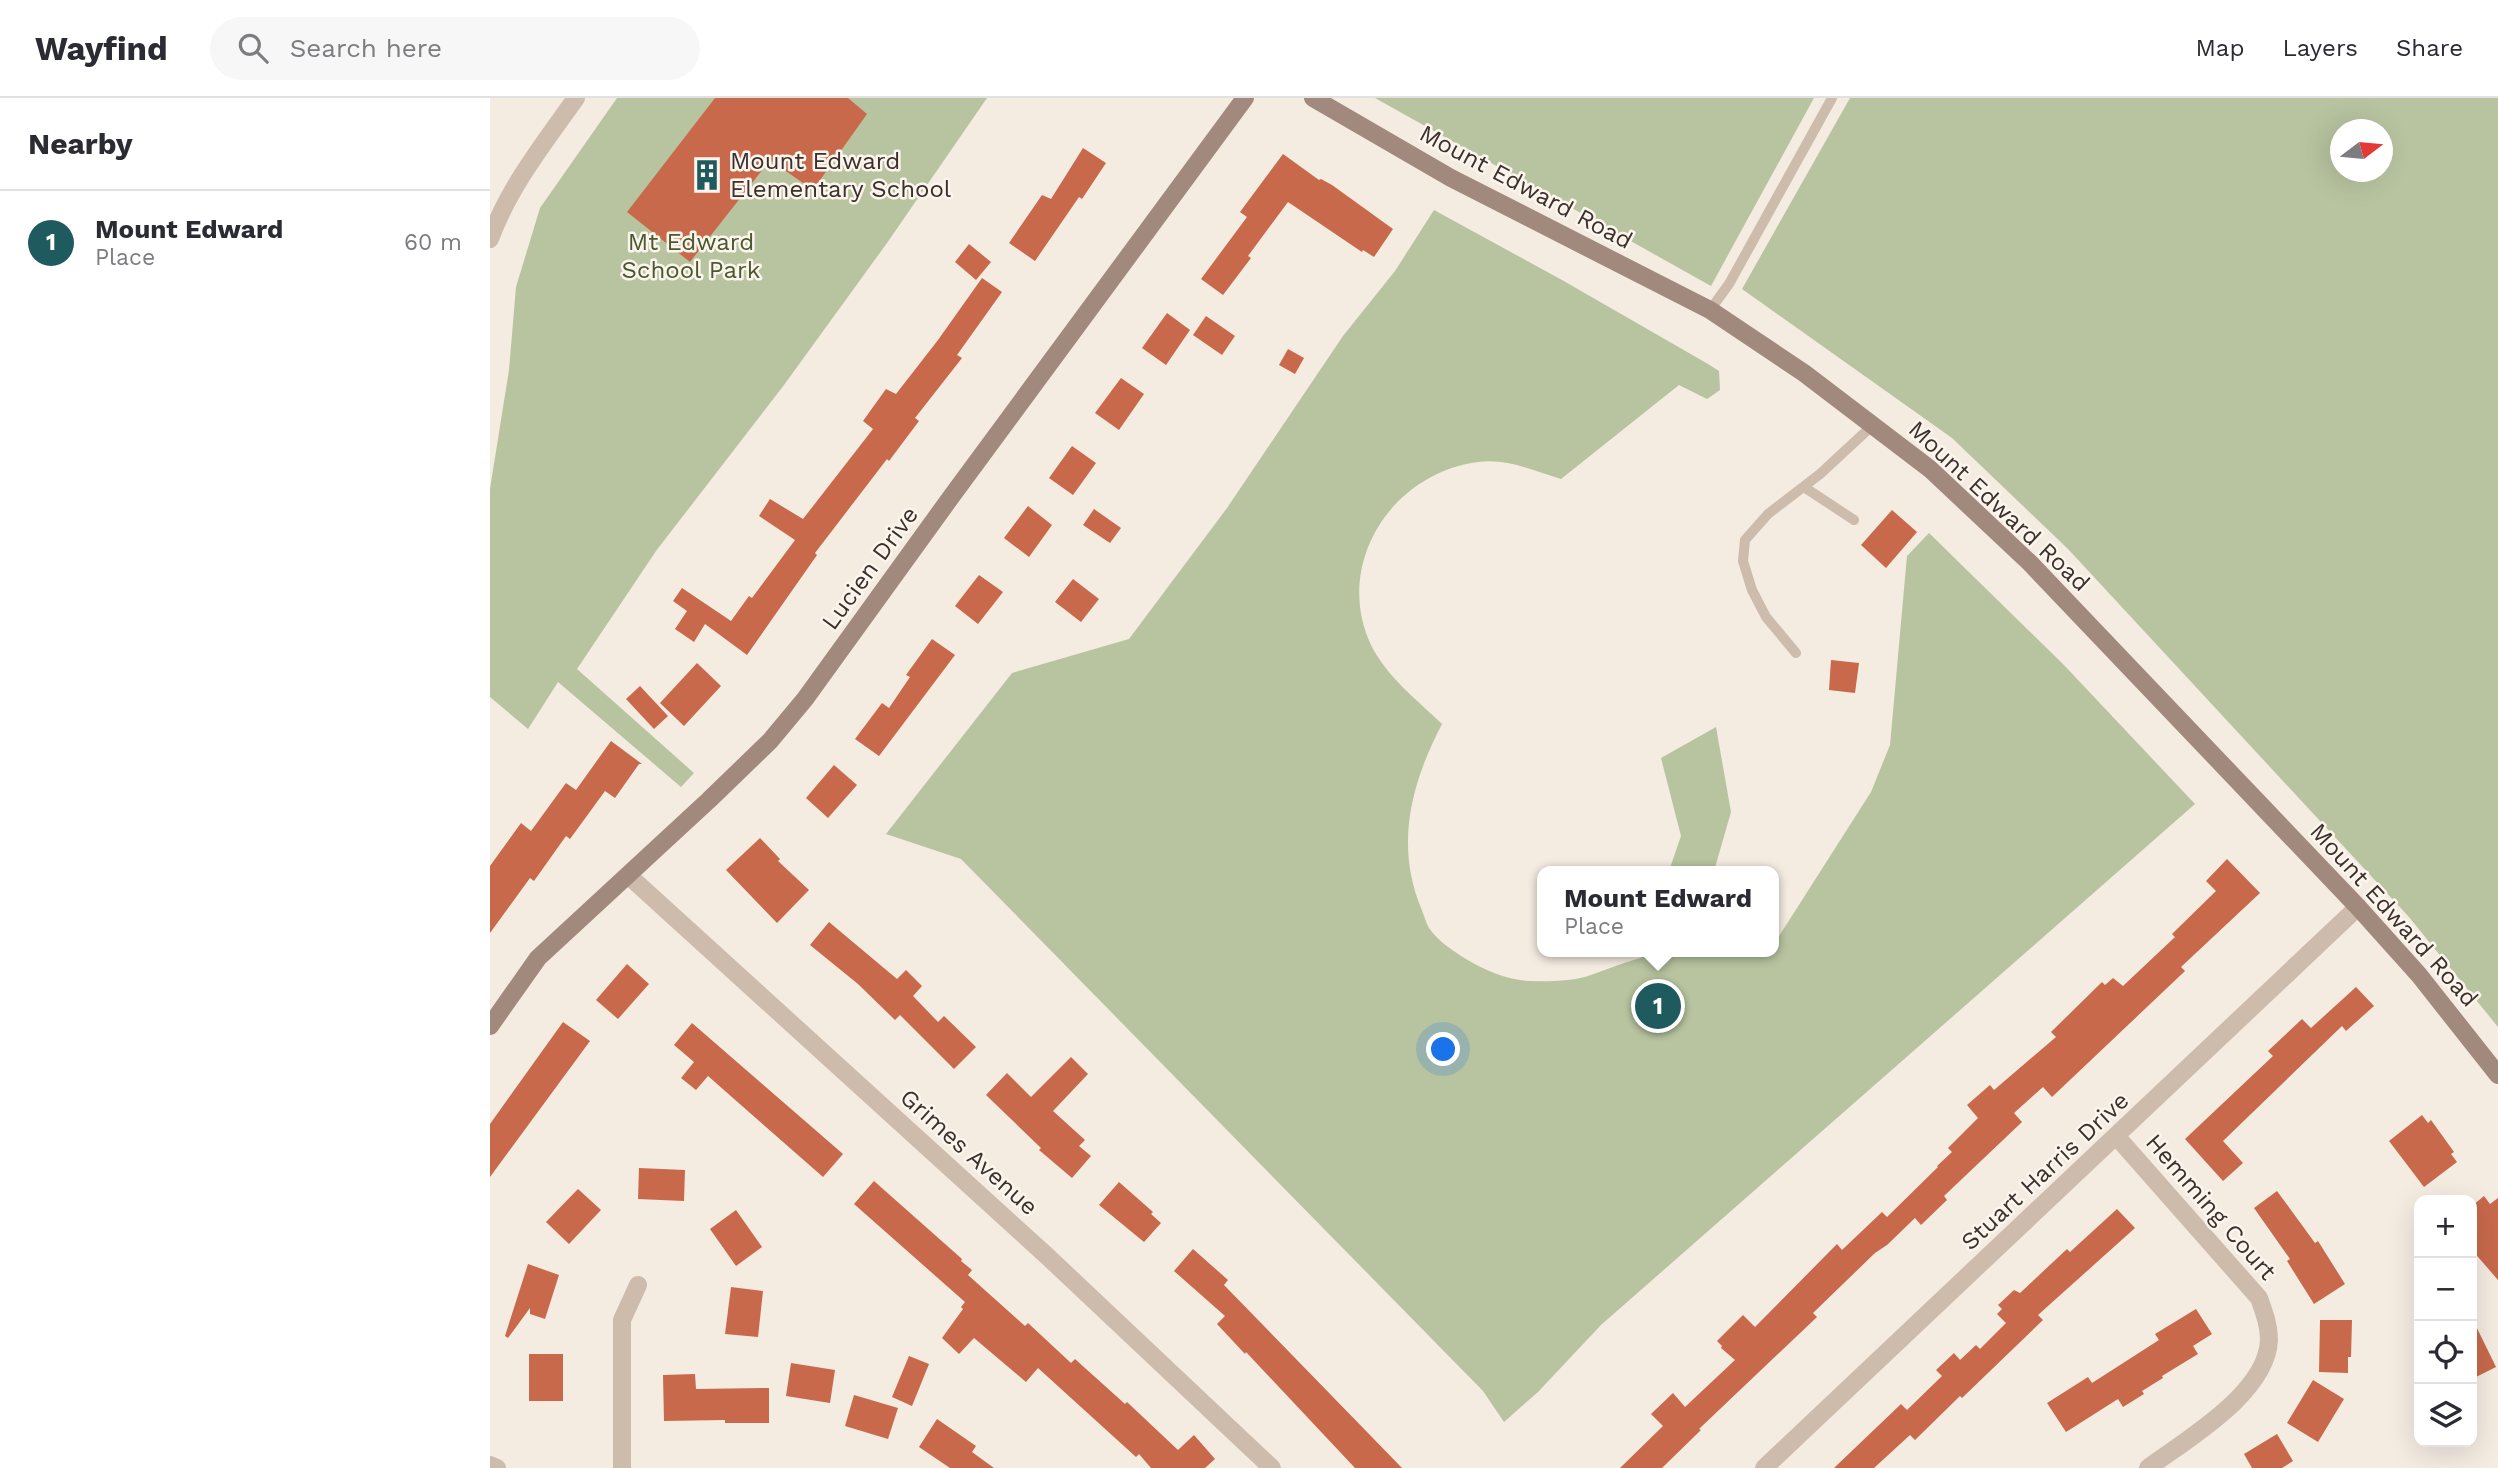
<!DOCTYPE html>
<meta charset="utf-8">
<style>
body{margin:0;font-family:"Work Sans",sans-serif;background:#f7f7f7;color:#2b2b33}
.controls{position:absolute;right:21px;bottom:21px;display:grid;overflow:hidden;border-radius:14px;box-shadow:0 7px 28px #0002}
.controls button{width:63px;height:63px;display:grid;place-items:center;padding:0;border:0;border-bottom:2px solid #e1e1e2;background:#fff;color:#2b2b33;font:35px sans-serif}
.compass{position:absolute;left:1840px;top:21px;width:63px;height:63px;border-radius:50%;background:#fff;box-shadow:0 7px 28px #0002;rotate:74deg}
.you{position:absolute;left:954px;top:952px;width:24px;height:24px;margin:-18px;border:5px solid #fff;border-radius:50%;background:#1a73e8;box-shadow:0 0 0 10px #1a73e833}
.badge{display:grid;place-items:center;width:46px;height:46px;border-radius:50%;background:#1f5a5e;color:#fff;font-size:23px;font-weight:700}
.pin{position:absolute;translate:-50% -50%;border:4px solid #fff;box-shadow:0 2px 7px #0006}
.popup{position:absolute;left:1047px;top:768px;width:242px;height:91px;box-sizing:border-box;display:grid;place-content:center;border-radius:14px;background:#fff;filter:drop-shadow(0 2px 5px #0005);font-size:23px;white-space:nowrap;color:#7c7c81}
.popup b{font-size:26px;color:#2b2b33}
.popup::after{content:'';position:absolute;left:50%;top:100%;margin-left:-14px;border:14px solid transparent;border-top-color:#fff}
.list{margin:0;padding:0;list-style:none}
h2{display:flex;justify-content:space-between;align-items:center;height:91px;margin:0;padding:0 28px;font-size:30px}
h2 small{font-size:23px;font-weight:400;color:#7c7c81}
.list li{display:grid;grid-template-columns:46px 1fr auto;gap:21px;align-items:center;box-sizing:border-box;height:105px;padding:0 28px;border-top:2px solid #e1e1e2}
.list b{display:block;font-size:26px;white-space:nowrap}
.list p{margin:0;font-size:23px;white-space:nowrap;color:#7c7c81}
.list em{font-size:23px;font-style:normal;color:#7c7c81}
.icon{flex:none;width:38px;height:38px;fill:none;stroke:currentColor;stroke-width:2;stroke-linecap:round;stroke-linejoin:round}
.map{position:relative;flex:none;width:2008px;height:1370px;overflow:hidden}
header{display:flex;align-items:center;gap:42px;box-sizing:border-box;height:98px;padding:0 35px;background:#fff;border-bottom:2px solid #e1e1e2}
header strong{font-size:33px}
nav{display:flex;gap:38px;margin-inline-start:auto;font-size:24px}
.search{width:490px;height:63px;background:#f7f7f7;display:flex;align-items:center;gap:18px;box-sizing:border-box;padding:0 24px;border-radius:38px;color:#7c7c81;font-size:26px}
main{display:flex}
aside{flex:1;background:#fff}
.map>svg:first-child{display:block}
.green{fill:#b8c4a0;fill-rule:evenodd}
.building{fill:#c8694b}
.lines{fill:none;stroke-linecap:round;stroke-linejoin:round}
.lane{stroke:#cdbbac;stroke-width:10}
.street{stroke:#cdbbac;stroke-width:18}
.secondary{stroke:#a18a7d;stroke-width:18}
.labels{text-anchor:middle;stroke-width:5;stroke-linejoin:round;paint-order:stroke}
.poi-label{font-size:24px;fill:#3b302b;stroke:#fbf5ee;text-anchor:start}
.street-label{font-size:24px;fill:#3b302b;stroke:#fbf5ee}
.park-label{font-size:24px;fill:#4a5a2e;stroke:#fbf5ee}
</style>
<header>
<strong>Wayfind</strong>
<div class="search"><svg class="icon" aria-label="search" viewBox="0 0 24 24"><circle cx="10" cy="10" r="6"/><path d="M15 15l6 6"/></svg>Search here</div>
<nav><a>Map</a><a>Layers</a><a>Share</a></nav>
</header>
<main>
<aside>
<h2>Nearby<small></small></h2>
<ul class="list">
<li><span class="badge">1</span><div><b>Mount Edward</b><p>Place</p></div><em>60 m</em></li>
</ul>
</aside>
<div class="map">
<svg width="2008" height="1370" viewBox="0 0 2008 1370">
<rect width="100%" height="100%" fill="#f4ebe1"/>
<!-- green -->
<g class="green">
<path d="M127 0H497L397 145 294 287 166 453 87 571 204 675 191 689 68 584 38 631 0 599V391L19 272 26 189 50 110Z"/>
<path d="M885 0H1324L1221 188Z"/>
<path d="M1360 0H2008V929L1919 819 1578 451 1462 340 1252 191ZM1850 32H1892V74H1850Z"/>
<path d="M944 112 1072 182 1218 266 1229 273 1230 292 1217 301 1189 287 1071 381C1044 373 1017 360 988 364 902 375 843 466 881 547 897 579 926 601 952 626 921 685 905 747 931 810 934 817 936 825 939 830 948 843 963 853 976 861 994 872 1020 883 1041 883 1057 884 1079 883 1095 879 1113 873 1131 865 1151 860L1153 854H1265L1276 857 1279 854H1284V846L1381 694 1400 647 1417 458 1439 435 1572 565 1705 706 1111 1227 1048 1294 1014 1324 993 1293 471 761 396 736 522 575 639 541 737 410 853 238 905 173Z"/>
<path d="M1226 629 1241 714 1224 773H1179L1191 738 1171 660Z"/>
</g>
<!-- building -->
<g class="building">
<path d="M225 0H358L377 16 323 92 280 62 200 164 137 114Z"/>
<path d="M593 50 616 65 592 101 589 99 545 163 519 145 552 97 561 101Z"/>
<path d="M793 56 829 82 831 81 842 87 903 131 884 159 873 152 872 154 798 104 758 158 761 160 733 197 711 181 757 119 750 114Z"/>
<path d="M479 146 501 164 486 182 465 164Z"/>
<path d="M492 180 512 194 467 257 472 260 425 320 429 323 399 363 397 361 325 455 327 457 257 557 215 526 204 544 185 531 197 513 183 503 192 490 241 523 259 498 262 500 305 442 269 418 280 401 313 421 383 331 373 323 396 291 406 296 448 242Z"/>
<path d="M677 215 700 232 676 267 652 250Z"/>
<path d="M716 218 745 238 732 257 703 237Z"/>
<path d="M798 251 814 260 805 276 789 267Z"/>
<path d="M631 280 654 296 629 332 605 315Z"/>
<path d="M582 348 606 365 583 397 559 380Z"/>
<path d="M538 408 562 427 539 459 514 440Z"/>
<path d="M604 411 631 430 620 445 593 427Z"/>
<path d="M1402 412 1427 434 1396 470 1371 447Z"/>
<path d="M489 477 513 494 488 526 465 508Z"/>
<path d="M583 481 609 501 591 524 565 504Z"/>
<path d="M442 541 465 557 389 658 365 641 392 605 399 610 420 579 416 577Z"/>
<path d="M1341 562 1369 565 1365 595 1339 592Z"/>
<path d="M207 565 231 588 194 628 170 605Z"/>
<path d="M150 588 178 618 164 631 136 601Z"/>
<path d="M121 643 152 666H149L125 700 115 693 80 741 76 738 44 783 40 780 0 835V768L31 725 41 733 76 685 86 692Z"/>
<path d="M344 667 367 687 338 720 316 700Z"/>
<path d="M270 740 290 761 288 763 319 792 287 825 236 772Z"/>
<path d="M1737 761 1770 795 1691 869 1695 873 1562 999 1553 989 1524 1015 1532 1024 1454 1098 1457 1102 1431 1127 1425 1120 1397 1147 1385 1155 1323 1215 1327 1219 1209 1331 1211 1332 1172 1370H1130L1173 1328 1161 1316 1183 1295 1195 1309 1245 1262 1231 1250 1232 1248 1227 1243 1253 1217 1265 1229 1347 1146 1352 1152 1392 1114 1397 1119 1448 1069 1447 1068 1462 1054 1458 1050 1488 1020 1477 1007 1500 987 1504 992 1566 939 1561 934 1612 884 1615 887 1623 880 1633 888 1685 839 1682 836 1726 793 1716 783Z"/>
<path d="M339 824 407 881 416 872 432 888 423 898 448 924 454 918 486 949 464 971 410 917 405 922 368 886 320 847Z"/>
<path d="M137 866 159 886 128 921 106 902Z"/>
<path d="M1866 889 1884 908 1856 933 1852 928 1733 1043 1753 1065 1733 1083 1695 1041 1783 958 1778 953 1812 921 1821 930Z"/>
<path d="M73 924 100 943 0 1079V1026Z"/>
<path d="M202 925 353 1056 333 1079 218 978 206 992 191 980 204 964 184 947Z"/>
<path d="M581 959 598 976 563 1013 595 1042 589 1048 601 1058 582 1080 549 1052 551 1050 496 997 517 975 541 999Z"/>
<path d="M1932 1017 1938 1025 1941 1022 1964 1054 1961 1056 1967 1064 1934 1089 1899 1043Z"/>
<path d="M149 1070 195 1072 194 1103 148 1101Z"/>
<path d="M384 1083 472 1161 471 1163 482 1172 478 1177 535 1228 538 1225 581 1265 585 1261 635 1306 637 1304 688 1352 704 1337 725 1361 715 1370H661L649 1356 646 1359 548 1270 536 1284 484 1240 469 1256 452 1240 473 1211 471 1209 475 1204 364 1106Z"/>
<path d="M629 1084 663 1114 661 1116 671 1125 654 1144 609 1107Z"/>
<path d="M88 1091 111 1112 79 1146 56 1124Z"/>
<path d="M1787 1093 1825 1145 1828 1143 1855 1186 1824 1206 1797 1163 1800 1161 1764 1110Z"/>
<path d="M1994 1098 2000 1106 2008 1100V1182L1982 1152V1108Z"/>
<path d="M1627 1111 1645 1130 1548 1217 1553 1222 1472 1300 1470 1298 1425 1342 1420 1337 1384 1370H1344L1411 1306 1417 1312 1452 1278 1446 1272 1464 1255 1470 1262 1486 1247 1490 1251 1516 1225 1507 1216 1512 1211 1508 1207 1524 1192 1530 1195 1577 1151 1580 1154Z"/>
<path d="M246 1112 272 1149 246 1168 220 1131Z"/>
<path d="M703 1151 738 1182 734 1187 912 1370H865L756 1254 755 1256 727 1226 735 1218 684 1173Z"/>
<path d="M38 1166 69 1177 55 1221 40 1216V1210L18 1240 15 1238Z"/>
<path d="M241 1189 273 1193 268 1239 235 1236Z"/>
<path d="M1706 1211 1722 1236 1703 1248 1708 1256 1672 1278 1673 1280 1652 1293 1654 1296 1633 1309 1628 1301 1576 1334 1557 1305 1598 1279 1602 1285 1669 1242 1665 1236Z"/>
<path d="M1982 1220 2006 1269 1982 1281Z"/>
<path d="M1830 1222H1862L1861 1259H1858V1275L1829 1274Z"/>
<rect x="39" y="1256" width="34" height="47"/>
<path d="M419 1258 439 1266 422 1308 402 1299Z"/>
<path d="M301 1265 345 1272 340 1305 296 1298Z"/>
<path d="M205 1276 206 1291 279 1290V1325H235V1322L174 1323 173 1277Z"/>
<path d="M1823 1282 1854 1301 1828 1344 1797 1325Z"/>
<path d="M364 1297 408 1310 398 1341 355 1328Z"/>
<path d="M447 1321 486 1348 482 1354 504 1370H460L429 1349Z"/>
<path d="M1787 1336 1803 1363 1792 1370H1762L1754 1356Z"/>
</g>
<g class="lines">
<!-- lane -->
<g class="lane">
<path d="M1220 212 1239 186 1342 0"/>
<path d="M1314 389 1364 422"/>
<path d="M1306 555 1276 519 1262 492 1253 463 1255 442 1278 416 1330 376 1384 326"/>
</g>
<!-- street -->
<g class="street">
<path d="M0 141C19 89 54 45 86 0"/>
<path d="M139 778 557 1158 782 1370"/>
<path d="M1627 1039 1769 1200C1774 1214 1779 1227 1779 1242 1777 1295 1697 1341 1658 1370"/>
<path d="M0 1367 7 1370"/>
<path d="M132 1370V1222L148 1187"/>
<path d="M1274 1370 1868 809"/>
</g>
<!-- secondary -->
<g class="secondary">
<path d="M823 0 961 80 1220 212 1314 275 1440 371 1540 465 1868 809 1929 877 2008 977"/>
<path d="M0 928 48 860 219 702 280 643 315 601 461 399 755 0"/>
</g>
</g>
<!-- icons -->
<defs>
<symbol id="building-bare" viewBox="-9 -9 18 18"><path d="M-4-6H4V6H1V3H-1V6H-4ZM-2.5-4.3h1.7v1.8h-1.7ZM.8-4.3h1.7v1.8H.8ZM-2.5-1h1.7V.8h-1.7ZM.8-1h1.7V.8H.8Z" fill="#1f5a5e" stroke="#fbf5ee" stroke-width="2.5" paint-order="stroke"/></symbol>
</defs>
<g fill-rule="evenodd">
<use href="#building-bare" x="195" y="55" width="44" height="44"/>
</g>
<g class="labels">
<!-- poi labels -->
<g class="poi-label">
<text x="240" y="71">Mount Edward<tspan x="240" dy="28">Elementary School</tspan></text>
</g>
<!-- street labels -->
<g class="street-label">
<text transform="translate(1036 89) rotate(28)" y="8">Mount Edward Road</text>
<text transform="translate(1509 408) rotate(43)" y="8">Mount Edward Road</text>
<text transform="translate(380 470) rotate(-54)" y="8">Lucien Drive</text>
<text transform="translate(1904 817) rotate(48)" y="8">Mount Edward Road</text>
<text transform="translate(479 1054) rotate(42)" y="8">Grimes Avenue</text>
<text transform="translate(1555 1073) rotate(-43)" y="8">Stuart Harris Drive</text>
<text transform="translate(1721 1109) rotate(49)" y="8">Hemming Court</text>
</g>
<!-- park labels -->
<g class="park-label">
<text x="201" y="152">Mt Edward<tspan x="201" dy="28">School Park</tspan></text>
</g>
</g>
</svg>
<div class="controls">
<button>+</button>
<button>−</button>
<button><svg class="icon" aria-label="locate" viewBox="0 0 24 24"><circle cx="12" cy="12" r="6"/><path d="M12 2v4M12 18v4M2 12h4M18 12h4"/></svg></button>
<button><svg class="icon" aria-label="layers" viewBox="0 0 24 24"><path d="M12 4l9 5-9 5-9-5zM3 14l9 5 9-5"/></svg></button>
</div>
<svg class="compass" viewBox="-18 -18 36 36"><path d="M0-13l5 13h-10z" fill="#e53935"/><path d="M0 13l5-13h-10z" fill="#7c7c81"/></svg>
<div class="you"></div>
<div class="pin badge" style="left:1168px;top:908px">1</div>
<div class="popup"><b>Mount Edward</b>Place</div>
</div>
</main>
